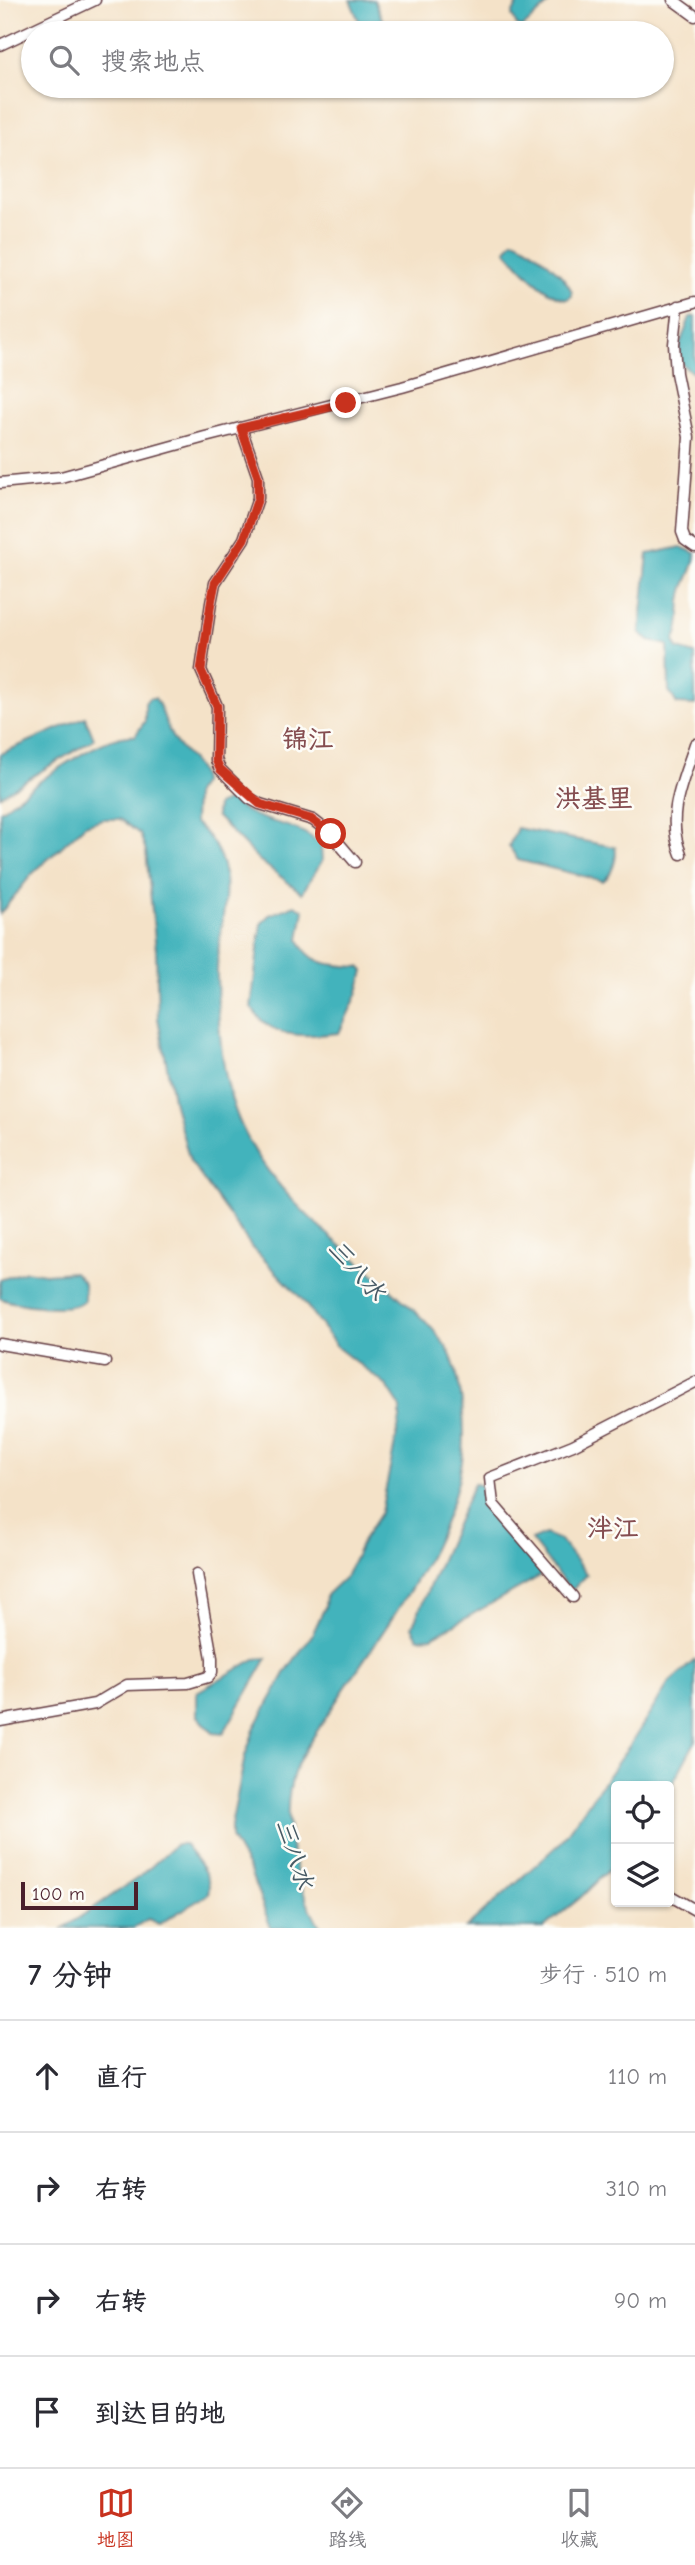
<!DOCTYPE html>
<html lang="zh">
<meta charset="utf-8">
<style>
body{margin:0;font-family:"Comic Neue","LXGW WenKai TC",sans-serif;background:#f2f2f3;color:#2b2b33}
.controls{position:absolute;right:21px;bottom:21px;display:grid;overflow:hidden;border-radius:7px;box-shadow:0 2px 5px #0004}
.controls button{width:63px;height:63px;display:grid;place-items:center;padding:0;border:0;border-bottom:2px solid #e1e1e2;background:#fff;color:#2b2b33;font:35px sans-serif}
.scale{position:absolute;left:21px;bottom:18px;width:117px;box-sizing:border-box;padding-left:7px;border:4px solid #4a1f2b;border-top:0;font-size:19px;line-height:24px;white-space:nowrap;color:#4a1f2b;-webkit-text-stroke:5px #fdfcf7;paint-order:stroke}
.stop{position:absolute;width:21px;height:21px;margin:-16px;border:5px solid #c8321e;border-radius:50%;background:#fff}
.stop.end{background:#c8321e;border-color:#fff;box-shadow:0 2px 7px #0008}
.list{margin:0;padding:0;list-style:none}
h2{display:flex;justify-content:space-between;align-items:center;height:91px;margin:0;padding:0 28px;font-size:30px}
h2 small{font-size:23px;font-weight:400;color:#7c7c81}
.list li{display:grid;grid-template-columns:46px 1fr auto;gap:21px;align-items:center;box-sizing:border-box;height:112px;padding:0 28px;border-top:2px solid #e1e1e2}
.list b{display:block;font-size:26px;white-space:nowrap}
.list em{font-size:23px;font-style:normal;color:#7c7c81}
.icon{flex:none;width:38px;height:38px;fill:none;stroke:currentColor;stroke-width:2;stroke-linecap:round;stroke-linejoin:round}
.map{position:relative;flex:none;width:695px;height:1928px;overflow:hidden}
.search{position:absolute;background:#fff;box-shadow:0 2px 5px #0004;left:21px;right:21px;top:21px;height:77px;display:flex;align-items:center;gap:18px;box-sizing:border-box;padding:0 24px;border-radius:38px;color:#7c7c81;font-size:26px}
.sheet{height:539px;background:#fff}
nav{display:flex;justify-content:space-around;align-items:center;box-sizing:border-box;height:98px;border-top:2px solid #e1e1e2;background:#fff;font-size:19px;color:#7c7c81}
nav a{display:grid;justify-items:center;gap:4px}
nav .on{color:#c8321e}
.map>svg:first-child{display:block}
.water{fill:#43b3bc;stroke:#466974;stroke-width:2}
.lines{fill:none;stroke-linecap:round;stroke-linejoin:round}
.minor-casing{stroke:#643c43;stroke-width:13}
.minor{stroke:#fff;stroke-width:10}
.route{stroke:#c8321e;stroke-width:9}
.labels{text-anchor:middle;stroke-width:5;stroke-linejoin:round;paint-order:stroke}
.water-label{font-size:24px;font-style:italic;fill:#475a65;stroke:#fdfcf7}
.quarter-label{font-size:26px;font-weight:bold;fill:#854d50;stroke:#fdfcf7}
</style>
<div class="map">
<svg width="695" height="1928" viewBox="0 0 695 1928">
<rect width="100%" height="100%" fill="#fdfcf7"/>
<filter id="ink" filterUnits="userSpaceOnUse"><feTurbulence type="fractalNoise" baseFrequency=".0143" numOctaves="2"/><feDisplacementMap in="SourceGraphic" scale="14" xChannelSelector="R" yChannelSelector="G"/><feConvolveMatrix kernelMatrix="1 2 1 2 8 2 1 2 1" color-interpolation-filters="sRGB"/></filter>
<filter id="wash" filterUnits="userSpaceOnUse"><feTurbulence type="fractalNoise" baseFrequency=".00686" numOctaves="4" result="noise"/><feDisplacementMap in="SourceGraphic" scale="28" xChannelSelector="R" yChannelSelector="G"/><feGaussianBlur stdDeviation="1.57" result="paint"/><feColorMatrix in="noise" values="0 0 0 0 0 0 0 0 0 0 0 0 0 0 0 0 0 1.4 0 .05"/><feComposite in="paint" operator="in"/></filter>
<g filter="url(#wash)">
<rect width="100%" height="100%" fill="#f4e2c8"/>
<!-- water -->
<g class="water">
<path d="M350 0H374L388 33H364Z"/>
<path d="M519 0H553L522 28 517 26 512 15Z"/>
<path d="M513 240C527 242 574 281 572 296L567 299C545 296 520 267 506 250Z"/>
<path d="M695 316V375L678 361 680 344 690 317Z"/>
<path d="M681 547 695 553C695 568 687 577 683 591 678 608 683 625 674 641L678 649 695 654V705L677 704 669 691 668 645 649 641 640 632 648 554Z"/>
<path d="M149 698H155C164 710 165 727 174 740 183 754 202 765 202 783L195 793 194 822C248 868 216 916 217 975 218 1027 221 1088 246 1135 277 1197 336 1241 387 1286 409 1306 433 1325 448 1350 462 1377 467 1432 462 1462 446 1558 380 1631 330 1711 319 1730 302 1750 295 1770 277 1818 296 1887 321 1928H271L250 1871 231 1838V1826L245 1756 255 1727 287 1670 312 1635 325 1607 326 1595 347 1575 364 1538 381 1512 400 1419V1406L387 1386 338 1348 301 1298 252 1247 190 1161 174 1104 158 1018 156 950 146 851 140 834 120 819H102L85 825 32 874 0 914V811C28 790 101 732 135 736L145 721V703Z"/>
<path d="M85 717 94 739 0 796V754Z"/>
<path d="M231 799C256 827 294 818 321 845L322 861 302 893 259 860 216 816 217 805Z"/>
<path d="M517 828 615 847C618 858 612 875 603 881L518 860 509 846Z"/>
<path d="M295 905 304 910 299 939C309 967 335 965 360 967L364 971 357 995 339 1033C305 1036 272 1041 251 1007L261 924 269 915Z"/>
<path d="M26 1271 45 1274 74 1272 84 1283V1300C74 1313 14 1305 0 1298V1280Z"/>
<path d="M474 1483 481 1486 482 1500 542 1571 540 1576 432 1637 418 1638 412 1627Z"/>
<path d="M545 1534 560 1540 587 1575 571 1591 531 1540Z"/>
<path d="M267 1658 223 1734 213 1733 197 1715V1692L255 1659Z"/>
<path d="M695 1660V1742L669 1790V1786H616V1863L580 1898 543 1928H466L560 1843 632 1742 669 1683Z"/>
<path d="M176 1844H184C193 1857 216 1878 207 1895L159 1924 148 1919 133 1928H64L142 1875Z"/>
</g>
</g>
<g filter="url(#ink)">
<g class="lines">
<defs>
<g id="minor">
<path d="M673 0 695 16"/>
<path d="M0 45 95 0"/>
<path d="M678 306 674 344 676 373 689 437 682 532 685 540 695 547"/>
<path d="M241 428 258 477V498L244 539 215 583 211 603 201 670 217 706 216 760 220 769 249 798 260 804 313 820 331 834 355 862"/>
<path d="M0 483 61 477 205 437 402 387 695 302"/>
<path d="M681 854C665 815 683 782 695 744"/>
<path d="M0 1344 105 1362"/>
<path d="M573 1597 493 1504 490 1478 573 1445 695 1382"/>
<path d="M0 1721 95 1704 127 1685 188 1683 208 1677 212 1672V1658L197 1574"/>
<path d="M669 1895 695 1910"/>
</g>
</defs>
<!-- minor casing -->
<use href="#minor" class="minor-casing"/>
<!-- minor -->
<use href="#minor" class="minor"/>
</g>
</g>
<g class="lines" filter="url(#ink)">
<!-- route -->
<path class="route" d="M331 834 311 819 260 804 220 769 216 760 217 706 201 670 211 603 215 583 244 539 258 498V477L241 428 346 403"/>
</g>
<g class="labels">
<!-- water labels -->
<g class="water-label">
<text transform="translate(357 1270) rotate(48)" y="8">三八水</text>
<text transform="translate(295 1854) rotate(72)" y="8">三八水</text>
</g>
<!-- quarter labels -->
<g class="quarter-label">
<text x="308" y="748">锦江</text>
<text x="594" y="807">洪基里</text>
<text x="613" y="1537">泮江</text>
</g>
</g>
</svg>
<div class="controls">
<button><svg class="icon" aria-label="locate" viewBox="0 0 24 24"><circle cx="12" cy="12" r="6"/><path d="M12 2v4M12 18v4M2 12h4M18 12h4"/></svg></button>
<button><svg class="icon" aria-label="layers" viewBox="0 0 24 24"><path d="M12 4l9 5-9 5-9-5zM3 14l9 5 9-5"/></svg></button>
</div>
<div class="scale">100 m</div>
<div class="stop" style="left:331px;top:834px"></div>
<div class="stop end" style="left:346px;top:403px"></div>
<div class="search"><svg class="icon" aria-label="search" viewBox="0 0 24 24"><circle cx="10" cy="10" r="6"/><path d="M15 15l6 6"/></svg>搜索地点</div>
</div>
<section class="sheet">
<h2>7 分钟<small>步行 · 510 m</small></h2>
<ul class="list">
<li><svg class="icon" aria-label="ahead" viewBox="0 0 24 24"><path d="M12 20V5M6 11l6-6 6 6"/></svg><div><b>直行</b></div><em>110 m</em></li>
<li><svg class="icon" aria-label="right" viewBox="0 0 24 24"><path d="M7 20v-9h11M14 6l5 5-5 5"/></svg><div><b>右转</b></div><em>310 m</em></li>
<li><svg class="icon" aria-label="right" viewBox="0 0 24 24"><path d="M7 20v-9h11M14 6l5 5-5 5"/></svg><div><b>右转</b></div><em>90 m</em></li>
<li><svg class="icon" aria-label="arrive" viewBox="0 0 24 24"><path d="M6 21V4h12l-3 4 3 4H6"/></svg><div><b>到达目的地</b></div></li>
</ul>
</section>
<nav>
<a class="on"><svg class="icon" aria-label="map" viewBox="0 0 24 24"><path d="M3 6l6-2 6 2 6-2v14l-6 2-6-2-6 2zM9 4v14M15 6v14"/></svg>地图</a>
<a><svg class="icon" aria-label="directions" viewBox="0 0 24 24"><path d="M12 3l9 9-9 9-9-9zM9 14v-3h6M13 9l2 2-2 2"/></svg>路线</a>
<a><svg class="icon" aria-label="saved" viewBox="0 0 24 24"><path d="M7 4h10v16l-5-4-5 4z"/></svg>收藏</a>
</nav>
